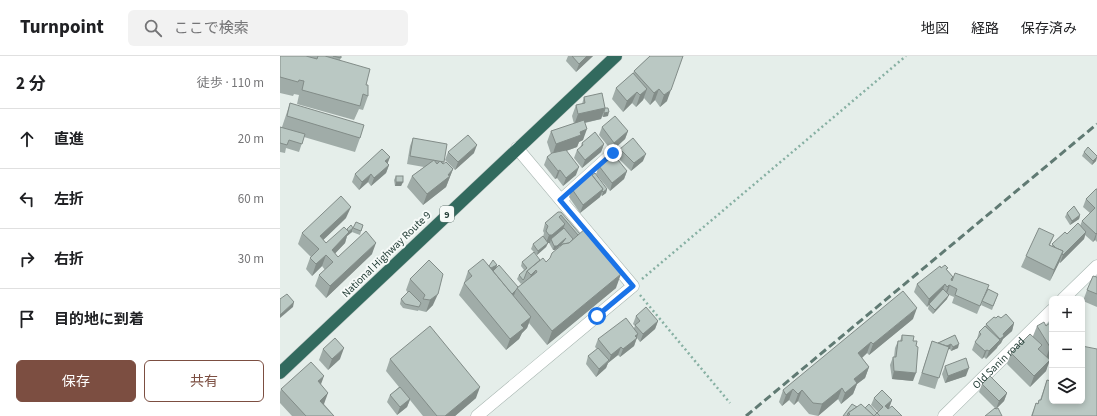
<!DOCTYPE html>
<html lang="ja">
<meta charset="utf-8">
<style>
body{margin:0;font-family:"Source Sans 3","Noto Sans JP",sans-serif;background:#f2f2f2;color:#202124}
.controls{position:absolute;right:12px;bottom:12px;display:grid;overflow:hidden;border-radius:6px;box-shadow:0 2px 6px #0003}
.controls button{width:36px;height:36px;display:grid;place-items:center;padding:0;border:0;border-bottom:1px solid #e0e0e0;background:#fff;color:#202124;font:20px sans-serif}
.stop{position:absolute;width:12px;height:12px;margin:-9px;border:3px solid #1a73e8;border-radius:50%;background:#fff}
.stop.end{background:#1a73e8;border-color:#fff;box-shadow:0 1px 4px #0008}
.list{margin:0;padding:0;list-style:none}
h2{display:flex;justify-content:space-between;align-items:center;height:52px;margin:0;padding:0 16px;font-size:17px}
h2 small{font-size:13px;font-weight:400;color:#757577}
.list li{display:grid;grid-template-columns:26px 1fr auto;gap:12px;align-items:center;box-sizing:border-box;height:60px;padding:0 16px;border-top:1px solid #e0e0e0}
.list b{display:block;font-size:15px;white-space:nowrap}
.list em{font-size:13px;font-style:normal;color:#757577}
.actions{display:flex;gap:8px;padding:12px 16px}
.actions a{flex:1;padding:9px 0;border:1px solid #7c4e41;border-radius:6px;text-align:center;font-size:14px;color:#7c4e41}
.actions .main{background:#7c4e41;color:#fff}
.icon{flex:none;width:22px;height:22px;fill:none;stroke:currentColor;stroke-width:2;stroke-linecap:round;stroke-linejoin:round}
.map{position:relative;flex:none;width:817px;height:360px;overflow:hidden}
header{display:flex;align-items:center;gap:24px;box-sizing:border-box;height:56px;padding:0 20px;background:#fff;border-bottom:1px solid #e0e0e0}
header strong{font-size:19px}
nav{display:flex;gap:22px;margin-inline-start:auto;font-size:14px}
.search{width:280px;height:36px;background:#f2f2f2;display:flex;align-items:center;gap:10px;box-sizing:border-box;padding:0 14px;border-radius:6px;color:#757577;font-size:15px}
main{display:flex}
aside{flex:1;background:#fff}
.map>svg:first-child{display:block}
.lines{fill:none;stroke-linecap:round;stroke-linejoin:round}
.minor-casing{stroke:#a8b6b1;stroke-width:13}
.highway-casing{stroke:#c2c9c7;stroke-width:13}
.path{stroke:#87b0a3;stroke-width:2.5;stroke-dasharray:2 3;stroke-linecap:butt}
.minor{stroke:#fff;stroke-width:12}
.highway{stroke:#326a5e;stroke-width:12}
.rail{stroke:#607a73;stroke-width:3;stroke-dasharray:8 4;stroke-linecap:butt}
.wall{fill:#a0aca8}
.shaded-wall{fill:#828c88}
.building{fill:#bac8c3;stroke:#828c88}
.route{stroke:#1a73e8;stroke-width:5}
.labels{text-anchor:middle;stroke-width:4;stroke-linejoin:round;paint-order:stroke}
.shield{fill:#f6faf8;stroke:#647772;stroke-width:1}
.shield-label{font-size:10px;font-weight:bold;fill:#253f38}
.street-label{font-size:11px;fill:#253f38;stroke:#f6faf8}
</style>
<header>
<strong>Turnpoint</strong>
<div class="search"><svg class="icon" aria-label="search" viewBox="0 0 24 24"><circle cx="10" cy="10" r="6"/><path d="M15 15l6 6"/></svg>ここで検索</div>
<nav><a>地図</a><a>経路</a><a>保存済み</a></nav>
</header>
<main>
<aside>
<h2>2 分<small>徒歩 · 110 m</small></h2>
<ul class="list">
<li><svg class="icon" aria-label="ahead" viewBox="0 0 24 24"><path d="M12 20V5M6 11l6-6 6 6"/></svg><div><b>直進</b></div><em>20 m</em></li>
<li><svg class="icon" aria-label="left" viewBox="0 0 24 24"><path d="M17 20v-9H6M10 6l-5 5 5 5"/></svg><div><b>左折</b></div><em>60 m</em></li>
<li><svg class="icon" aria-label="right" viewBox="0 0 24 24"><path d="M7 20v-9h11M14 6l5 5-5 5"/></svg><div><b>右折</b></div><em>30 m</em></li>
<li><svg class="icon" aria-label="arrive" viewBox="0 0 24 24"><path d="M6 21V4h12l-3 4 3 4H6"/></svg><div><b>目的地に到着</b></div></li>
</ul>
<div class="actions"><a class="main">保存</a><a>共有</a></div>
</aside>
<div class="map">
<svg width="817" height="360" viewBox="0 0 817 360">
<rect width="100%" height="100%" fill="#e5eeea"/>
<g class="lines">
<defs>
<g id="minor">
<path d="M281 144 333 97"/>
<path d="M783 243 817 210"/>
<path d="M197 360 353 230 237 92"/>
<path id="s1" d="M664 360 772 254"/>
</g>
<path id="highway" d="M0 317 336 0"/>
</defs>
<!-- minor casing -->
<use href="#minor" class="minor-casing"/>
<!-- highway casing -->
<use href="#highway" class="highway-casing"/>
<!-- path -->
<g class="path">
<path d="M362 223 626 0"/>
<path d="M360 239 450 347"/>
</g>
<!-- minor -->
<use href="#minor" class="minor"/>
<!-- highway -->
<use href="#highway" class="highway"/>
<!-- rail -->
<path class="rail" d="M466 360 817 68"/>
</g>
<!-- wall -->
<g class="wall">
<path d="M0 0H61L60 4 86 29 88 40 83 54 79 53 74 64 17 48 19 39 14 38 13 40 0 37Z"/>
<path d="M288 0H313L296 16 286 5Z"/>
<path d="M370 0 387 45 380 51 375 44 370 49 364 42 363 44 356 51 352 47 343 56 332 43 336 32 353 17 354 15Z"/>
<path d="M304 41 325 52 328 60 323 61 322 60 321 63 305 67 303 84 299 86 297 91 286 95 296 119 283 130 277 122 275 123 264 109 267 101 271 98 267 86 271 75 294 68 292 60 296 49 302 48Z"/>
<path d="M10 47 80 82 75 96 24 81 19 96 6 92 5 97 0 96V71H2Z"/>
<path d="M322 71 348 75 345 83 332 95 319 79Z"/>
<path d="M133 82 164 106 163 108 173 113 166 131 143 149 127 131 132 120 144 111 127 108 130 90Z"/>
<path d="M302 87 324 88 321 96 302 112 294 102 297 94 300 92Z"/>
<path d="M340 93 363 105 351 115 337 101Z"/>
<path d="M168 96 194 97 175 114 165 104Z"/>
<path d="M804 96 817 100 816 105 812 109 802 100Z"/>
<path d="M110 101 107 107 109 109 106 117 91 130 88 126 79 134 72 126 75 118Z"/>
<path d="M319 110 347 115 344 123 330 135 316 118Z"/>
<path d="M116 120 123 126 121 130H115L114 124Z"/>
<path d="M292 133H327L326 137 322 140 321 139 320 141 300 157 289 141Z"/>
<path d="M817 133V186L815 184 813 186 805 179 804 183 780 207 779 206 770 225 741 211 746 200 774 179 770 189 772 190V188L800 170 802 165 810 157 803 151 806 143Z"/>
<path d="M278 156 300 178 312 183 336 232 267 289 249 267 247 272 242 277 239 283 226 294 179 239 184 227 188 215 209 210 217 209 216 211 238 231 243 227 241 228 237 223 239 219 244 214 241 210 242 206 260 204 266 206 270 203 280 191V190L275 194H273L269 187H270H268L266 191 257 199 251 193 253 188 263 181 264 177 263 175 265 167Z"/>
<path d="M787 157 800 159 799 163 790 169 785 161Z"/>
<path d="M66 162 43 184 46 187 67 173 73 172 72 176 67 180 65 187 55 197 58 201 92 198 46 242 35 230 39 219 45 214 42 210 32 220 26 213 30 202 31 201 18 188 22 177Z"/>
<path d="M76 166 83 169 80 179 72 176Z"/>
<path d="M149 204 153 249 146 256 138 254 139 252 138 255 123 252 120 248 121 243 128 237 126 234 130 223Z"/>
<path d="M661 212 667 214 673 221 709 229 697 258 672 247 674 241 667 238V243L653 258 648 253 649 248 647 251 634 236 637 228Z"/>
<path d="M817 221V251L803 245 807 234Z"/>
<path d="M708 233 718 238 712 254 701 249Z"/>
<path d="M356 260 378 265 375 273 360 286 357 282 354 290 340 301 338 299 328 307 326 312 316 321 306 308 308 300 317 293 315 291 318 283 354 272 355 270 353 268Z"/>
<path d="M716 262H721L734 267 732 275 723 283 721 287 717 291 706 303 704 301 702 303 692 294 695 286 697 283 699 276 705 271 706 268Z"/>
<path d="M633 263 589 299 587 297 582 302 589 311 585 322 577 328 573 338 561 348 558 343 538 360 529 358 518 345 514 349 509 344 502 350 499 346 503 334Z"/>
<path d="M772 265V299L771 301 768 302 766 315 750 331 727 308 731 297 753 280 757 270H766Z"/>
<path d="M622 279 633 285V325L612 323 610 309 613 301H614L615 292 618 285H620Z"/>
<path d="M675 279 678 292 671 295 670 293H668L655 333 638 328 652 285 658 287Z"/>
<path d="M43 293 60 303 48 314 39 304Z"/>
<path d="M110 303 196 342 175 360H143L130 344 127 351 117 359 107 346 110 339 119 331 106 315Z"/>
<path d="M665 310 686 320 665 327 662 318Z"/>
<path d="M772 321 817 360H751L756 347H758L759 344H760L767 324 771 325Z"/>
<path d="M41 328 44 348 54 360H12L0 347V336L1 333Z"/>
<path d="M702 328 727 337 724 345 716 353 699 336Z"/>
<path d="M594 342 612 344 609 352 622 360H563L576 351 585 352 597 357 598 356 591 349Z"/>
</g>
<!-- shaded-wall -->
<g class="shaded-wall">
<path d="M307 0H313L296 16 299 8Z"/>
<path d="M367 33 363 44 356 51 360 39Z"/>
<path d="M379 33 375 44 370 49 374 37Z"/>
<path d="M391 34 387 45 380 51 384 39Z"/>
<path d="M357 36 352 47 343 56 347 45Z"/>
<path d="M325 52 321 63 294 69 298 58Z"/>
<path d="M329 56 328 60 323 61 324 57Z"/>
<path d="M307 73 303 84 299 86 297 91 272 100 276 88 300 76Z"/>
<path d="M348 75 345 83 332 95 334 87Z"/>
<path d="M324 88 321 96 302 112 305 104Z"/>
<path d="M197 89 194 97 175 114 178 106Z"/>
<path d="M366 98 363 105 351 115 354 107Z"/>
<path d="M110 101 107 109 105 105Z"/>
<path d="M817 101 816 105 812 109 813 105Z"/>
<path d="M109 109 106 117 91 130 94 122Z"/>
<path d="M299 111 296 119 283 130 286 122Z"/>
<path d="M173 113 166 131 143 149 147 138 168 119Z"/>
<path d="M280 114 277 122 275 123 278 115Z"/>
<path d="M347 115 344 123 330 135 332 127Z"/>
<path d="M91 118 88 126 79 134 82 126Z"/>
<path d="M116 126H123L121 130H115Z"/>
<path d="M323 133 320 141 300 157 303 149Z"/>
<path d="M327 133 326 137 322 140 323 136Z"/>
<path d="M71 151 66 162 36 191 40 180Z"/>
<path d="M800 159 799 163 790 169 792 165Z"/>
<path d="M285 168 282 176 271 183 270 187H268L266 191 257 199 258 195 266 187 269 179Z"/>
<path d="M73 172 72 176 67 180 65 187 50 203 52 194Z"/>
<path d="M806 176 804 183 780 207 783 199Z"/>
<path d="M817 177 815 184 813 186 816 178Z"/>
<path d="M286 182 284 186 275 194H273L274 190Z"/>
<path d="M96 187 92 198 46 242 50 230Z"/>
<path d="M783 195 779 207 770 225 774 214Z"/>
<path d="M46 199 42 210 32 220 36 208Z"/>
<path d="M217 209 216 213 209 217 210 213Z"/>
<path d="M256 214 250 229 245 233 251 219Z"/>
<path d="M341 218 336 232 267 289 272 275Z"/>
<path d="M673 221 667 237 665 239 671 223Z"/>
<path d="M665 228 662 236 647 251 649 243Z"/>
<path d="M236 234 233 242 231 238Z"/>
<path d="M158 238 153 249 146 256 150 244Z"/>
<path d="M669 239 667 243 653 258 655 254Z"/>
<path d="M14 246 13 251 0 262V259Z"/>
<path d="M637 252 633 263 589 299 593 288Z"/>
<path d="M251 261 247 272 242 277 239 283 226 294 230 283 241 269Z"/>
<path d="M378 265 375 273 360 286 363 278Z"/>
<path d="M734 267 732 275 723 283 721 287 717 291 723 278Z"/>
<path d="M358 278 354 290 340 301 343 293 355 280Z"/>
<path d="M720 284 717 292 706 303 709 295Z"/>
<path d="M591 286 587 297 574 309 578 297Z"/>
<path d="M772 287V299L771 301 765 305 770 291Z"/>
<path d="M671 288 670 293 659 297 661 293Z"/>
<path d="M679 288 678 292 671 295 673 291Z"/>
<path d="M341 291 338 299 328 307 326 312 316 321 319 313 329 305 331 299Z"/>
<path d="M64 292 60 303 48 314 52 303Z"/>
<path d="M707 294 704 301 702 303 705 295Z"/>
<path d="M770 304 766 315 750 331 754 320Z"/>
<path d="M589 311 585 322 577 328 573 338 561 348 565 337 574 323Z"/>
<path d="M689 312 686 320 665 327 668 320Z"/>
<path d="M614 315 636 317 633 325 612 323Z"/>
<path d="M44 320 40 331 38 325Z"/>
<path d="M200 331 196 342 175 360H165Z"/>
<path d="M562 332 558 343 538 360 542 348Z"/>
<path d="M513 333 509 344 502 350 506 339Z"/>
<path d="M522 334 518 345 514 349 518 338Z"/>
<path d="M48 337 44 348 36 356 40 345Z"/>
<path d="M727 337 724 345 716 353 719 345Z"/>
<path d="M130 343 127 351 117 359 120 351Z"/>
<path d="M612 344 609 352 602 358 605 350Z"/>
</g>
<!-- building -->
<g class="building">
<path d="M0 0H26L37 3 38 0H45L90 13 86 29H88V40L83 38 80 50 22 34 24 25 19 24 18 26 0 21Z"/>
<path d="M53 0H61V2Z"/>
<path d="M292 0H307L299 8Z"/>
<path d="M370 0H403L391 34 384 39 379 33 374 37 354 15Z"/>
<path d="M353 17 367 33 360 39 357 36 347 45 336 32Z"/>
<path d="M322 37 325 52 298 58 296 49 305 47 304 41Z"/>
<path d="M10 47 84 69 80 82 7 60Z"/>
<path d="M325 52H328L329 56 324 57V56Z"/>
<path d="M335 60 348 75 334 87 322 71Z"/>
<path d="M304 64 307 73 300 76 301 79 276 88 271 75Z"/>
<path d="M0 71 25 78 22 88 9 84 7 89 0 87Z"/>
<path d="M315 76 324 88 305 104 297 94 303 89 302 87Z"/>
<path d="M188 79 197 89 178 106 168 96Z"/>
<path d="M133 82 167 88 164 106 130 100Z"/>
<path d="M353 82 366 98 354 107 340 93Z"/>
<path d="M808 91 817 100V101L813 105 804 96Z"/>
<path d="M102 93 110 101 105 105 109 109 94 122 91 118 82 126 75 118Z"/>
<path d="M286 94 299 111 286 122 280 114 278 115 267 101 272 97Z"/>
<path d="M334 99 347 115 332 127 319 110Z"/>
<path d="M154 104 157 108 160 105 163 108 166 106 173 113 168 119 170 120 147 138 132 120Z"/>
<path d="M315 117 327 133 323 136 322 135 323 133 312 119Z"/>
<path d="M311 118 323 133 303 149 292 133Z"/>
<rect x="116" y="120" width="7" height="6"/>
<path d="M816 133H817V177L816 178 802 165 815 152 806 143Z"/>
<path d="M61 140 71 151 40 180 46 187 64 171 69 176 52 194 58 201 86 175 96 187 50 230 39 219 53 206 46 199 36 208 30 202 39 193 22 177Z"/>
<path d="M794 150 800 159 792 165 787 157Z"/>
<path d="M278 156H281L300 178 298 179 281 159 279 161 285 168 272 179H269L266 175 268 170 265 167Z"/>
<path d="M76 166 83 169 81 175 73 172Z"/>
<path d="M798 167 806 176 783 199 782 198 783 195 776 192 772 188 785 176 787 178Z"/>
<path d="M71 169 73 172 68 176H69L67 173Z"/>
<path d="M284 172 293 183 289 187 283 188 280 190 286 182 277 190H274L271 183Z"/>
<path d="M306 172 313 180 311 182 341 218 272 275 237 232 257 216 256 214 251 219 247 215 263 202 266 206 270 202 272 197 283 188 289 187Z"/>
<path d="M759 172 774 179 769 189 783 195 774 214 746 200Z"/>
<path d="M263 180 268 187 258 195 253 188Z"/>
<path d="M254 196 260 204 247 215 244 223 243 224 239 219 247 212 242 206Z"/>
<path d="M203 203 251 261 241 269 244 272 230 283 184 227 192 220 188 215Z"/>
<path d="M149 204 163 218 158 238 150 244 143 243 145 239 130 223Z"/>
<path d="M213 204 217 209 211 212 209 210Z"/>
<path d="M219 209 238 231 236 234 232 238 213 215Z"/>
<path d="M665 209 668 212 666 213 673 221 671 223 672 225 675 217 709 229 700 250 675 239 677 233 669 229 667 231 665 228 649 243 637 228 660 210 661 212Z"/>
<path d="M813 220 817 221V238L807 234Z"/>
<path d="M663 233 669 239 655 254 649 248Z"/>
<path d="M708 233 718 238 713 250 702 245Z"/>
<path d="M129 235 141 247 139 251 125 248 121 243Z"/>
<path d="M623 235 637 252 593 288 591 286 578 297 589 311 574 323 577 327 565 337 562 332 542 348 533 347 522 334 518 338 513 333 506 339 503 334Z"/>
<path d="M7 238 14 246 0 259V243Z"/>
<path d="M366 251 378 265 363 278 355 269 360 265 356 260Z"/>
<path d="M726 258 734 267 723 278 724 280 720 283 706 268 714 261 716 262 718 260 721 262Z"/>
<path d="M346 262 358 278 355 280 357 282 343 293 341 291 331 299 318 283Z"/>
<path d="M772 265V289L770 291 757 270 764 266 766 270Z"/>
<path d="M150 270 200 331 165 360H157L110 303Z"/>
<path d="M705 270 720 284 709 295 707 294 705 295 695 286 701 278 699 276Z"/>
<path d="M750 278 762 289 758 293 770 304 754 320 731 297Z"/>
<path d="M622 279 634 280 633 285H637L636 290 638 291 636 317 614 315 613 301H616L618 285H622Z"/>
<path d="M675 279 679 288 673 291 671 288 667 290 658 287Z"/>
<path d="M55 282 64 292 52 303 43 293Z"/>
<path d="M652 285 669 291 659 322 642 317Z"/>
<path d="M802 290 817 293V360H752L756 347 758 348 759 344H761L767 324 771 325 772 321V345H802Z"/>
<path d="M318 292 329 304 319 313 308 300Z"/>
<path d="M686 302 689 312 668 320 665 310Z"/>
<path d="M31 306 44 320 38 325 48 337 40 345 54 360H26L1 333Z"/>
<path d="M710 320 727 337 719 345 702 328Z"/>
<path d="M120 331 130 343 120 351 110 339Z"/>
<path d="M602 334 612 344 605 350 608 353 612 350 622 360H600L597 357 594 360 585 352 589 348 597 357 603 351 594 342Z"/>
<path d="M572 348 577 351 568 357 567 360H563Z"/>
<path d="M581 348 594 360H568L570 358 568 357Z"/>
<path d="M715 352 716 353 718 352 722 360H705Z"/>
<path d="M597 357 600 360H594Z"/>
</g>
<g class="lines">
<!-- route -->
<path class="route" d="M317 260 353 230 280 144 333 97"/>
</g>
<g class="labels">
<!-- shield labels -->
<rect class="shield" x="160" y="150" width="14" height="16" rx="3"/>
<g class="shield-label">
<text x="167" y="162">9</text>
</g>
<!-- street labels -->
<g class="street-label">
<text transform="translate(106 198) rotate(-44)" y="4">National Highway Route 9</text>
<text dy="4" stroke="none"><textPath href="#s1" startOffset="76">Old Sanin road</textPath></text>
</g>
</g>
</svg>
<div class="controls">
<button>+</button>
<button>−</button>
<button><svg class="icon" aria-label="layers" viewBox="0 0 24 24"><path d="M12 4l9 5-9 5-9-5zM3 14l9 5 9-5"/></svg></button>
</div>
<div class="stop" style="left:317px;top:260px"></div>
<div class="stop end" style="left:333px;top:97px"></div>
</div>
</main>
